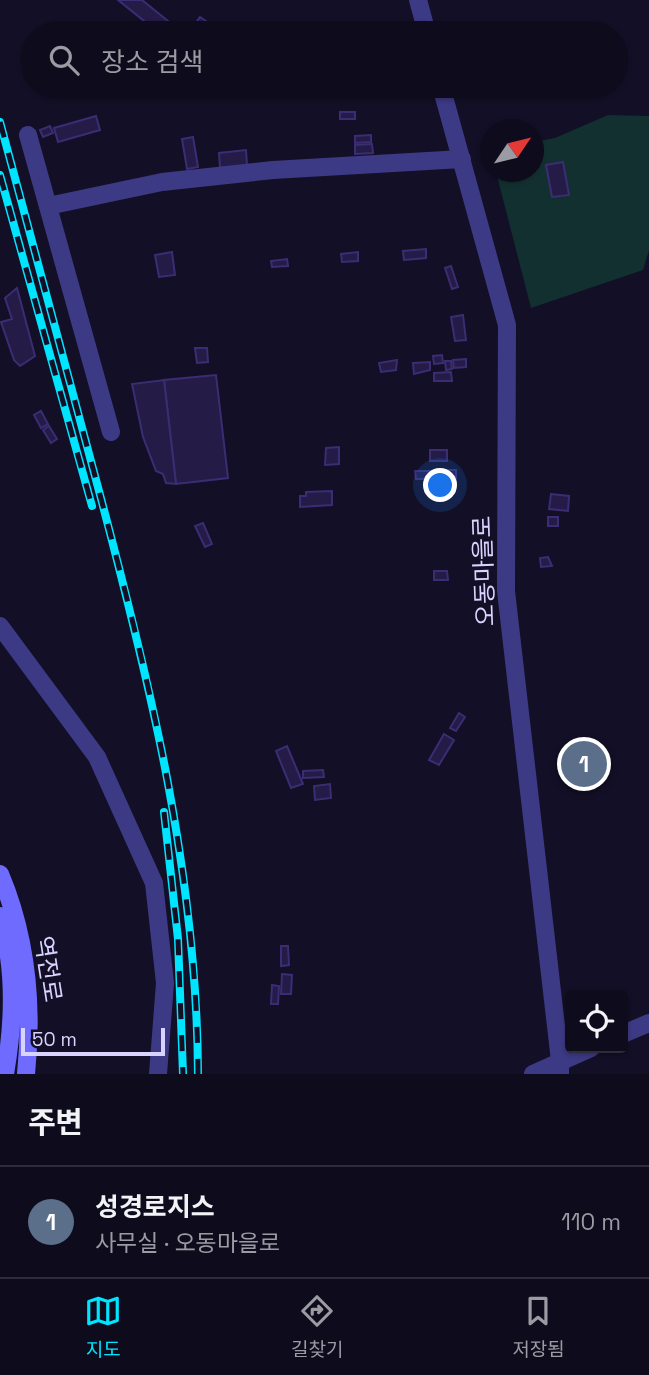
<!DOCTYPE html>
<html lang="ko">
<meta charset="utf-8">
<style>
body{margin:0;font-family:"Space Grotesk","Noto Sans KR",sans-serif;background:#171425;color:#f1f3f6}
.controls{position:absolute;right:21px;bottom:21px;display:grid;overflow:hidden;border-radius:7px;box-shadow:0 2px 5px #0004}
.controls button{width:63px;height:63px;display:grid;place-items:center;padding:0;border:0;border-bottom:2px solid #2e2b3b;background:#0e0b1c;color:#f1f3f6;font:35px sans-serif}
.compass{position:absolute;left:481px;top:119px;width:63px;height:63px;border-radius:50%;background:#0e0b1c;box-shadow:0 2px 5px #0004;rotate:55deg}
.scale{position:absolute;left:21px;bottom:18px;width:144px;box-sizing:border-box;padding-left:7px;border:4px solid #d9d4ff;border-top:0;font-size:19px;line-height:24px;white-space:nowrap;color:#d9d4ff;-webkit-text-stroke:5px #130f26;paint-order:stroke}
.you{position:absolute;left:441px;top:486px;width:24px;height:24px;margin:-18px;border:5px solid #fff;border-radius:50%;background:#1a73e8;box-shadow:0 0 0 10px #1a73e833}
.badge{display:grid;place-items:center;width:46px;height:46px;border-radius:50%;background:#00e5ff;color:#fff;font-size:23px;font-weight:700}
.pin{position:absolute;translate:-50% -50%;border:4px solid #fff;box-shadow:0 2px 7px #0006}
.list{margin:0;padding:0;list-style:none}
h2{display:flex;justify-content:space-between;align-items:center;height:91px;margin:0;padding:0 28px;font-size:30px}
h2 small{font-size:23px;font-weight:400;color:#9b9ba3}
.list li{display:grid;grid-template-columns:46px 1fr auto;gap:21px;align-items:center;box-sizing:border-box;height:112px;padding:0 28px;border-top:2px solid #2e2b3b}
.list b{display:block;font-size:26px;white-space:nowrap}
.list p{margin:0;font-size:23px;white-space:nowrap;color:#9b9ba3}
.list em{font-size:23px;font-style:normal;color:#9b9ba3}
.icon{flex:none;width:38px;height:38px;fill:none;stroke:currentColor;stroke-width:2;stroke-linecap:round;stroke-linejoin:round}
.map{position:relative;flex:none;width:649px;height:1074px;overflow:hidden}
.search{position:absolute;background:#0e0b1c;box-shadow:0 2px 5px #0004;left:21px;right:21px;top:21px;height:77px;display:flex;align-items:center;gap:18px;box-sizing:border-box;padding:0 24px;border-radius:38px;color:#9b9ba3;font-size:26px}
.sheet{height:203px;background:#0e0b1c}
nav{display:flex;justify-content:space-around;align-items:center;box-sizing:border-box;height:98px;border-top:2px solid #2e2b3b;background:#0e0b1c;font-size:19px;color:#9b9ba3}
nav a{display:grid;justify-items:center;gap:4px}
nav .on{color:#00e5ff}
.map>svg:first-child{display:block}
.green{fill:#12302f}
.building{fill:#241b47;stroke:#3b2d73;stroke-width:2}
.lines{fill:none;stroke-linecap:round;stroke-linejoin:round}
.minor{stroke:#3d3a85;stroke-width:18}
.tertiary{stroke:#3d3a85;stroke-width:18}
.secondary{stroke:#6f6bff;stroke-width:18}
.rail-casing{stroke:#00e5ff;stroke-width:8}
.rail{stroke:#130f26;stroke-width:5;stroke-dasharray:16;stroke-linecap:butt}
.labels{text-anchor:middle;stroke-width:5;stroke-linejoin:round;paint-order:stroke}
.street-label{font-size:24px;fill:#d9d4ff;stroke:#130f26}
</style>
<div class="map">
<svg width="649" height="1074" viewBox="0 0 649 1074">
<rect width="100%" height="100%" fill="#130f26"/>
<!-- green -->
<path class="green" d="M608 115 649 116V250L643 270 531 308 496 172H534V142L555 138Z"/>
<!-- building -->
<g class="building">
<path d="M118 0H142L173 25 166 33H159Z"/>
<path d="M200 17 222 32V33L191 30Z"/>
<rect x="340" y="112" width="15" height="7"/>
<path d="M96 116 100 130 58 142 54 128Z"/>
<path d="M50 126 53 133 43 137 40 130Z"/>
<path d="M371 135V142L355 143V136Z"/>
<path d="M193 137 198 167 187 169 182 139Z"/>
<path d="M372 144 373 153 355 154V145Z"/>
<path d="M246 150 247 165 220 168 219 153Z"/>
<path d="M563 162 569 195 552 197 546 165Z"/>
<path d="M426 249V258L404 260 403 251Z"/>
<path d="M172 252 175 275 159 277 155 255Z"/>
<path d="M358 252V261L342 262 341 254Z"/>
<path d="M287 259 288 266 272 267 271 261Z"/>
<path d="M451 266 458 287 452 289 445 268Z"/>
<path d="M17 288 35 356 20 366 14 360 1 322 12 319 5 298Z"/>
<path d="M463 315 466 340 455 341 451 317Z"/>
<path d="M195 348H207L208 362 197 363Z"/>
<path d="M442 355 443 363 434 364 433 356Z"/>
<path d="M466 359V367L454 368 453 360Z"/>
<path d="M397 360 396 370 381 372 379 363Z"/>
<path d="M445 361H451L452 369 446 370Z"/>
<path d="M430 362V370L414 374 413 363Z"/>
<path d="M451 372 452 381H434V373Z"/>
<path d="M216 375 228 478 176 484 164 380Z"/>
<path d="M164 380 176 484 166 483 163 474 156 471 143 437 132 384Z"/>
<path d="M41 411 48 424 41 428 34 415Z"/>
<path d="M49 426 57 439 51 443 43 430Z"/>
<path d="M339 447V464L325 465 326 448Z"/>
<rect x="430" y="450" width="17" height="11"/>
<path d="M438 470H456V481L438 480Z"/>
<path d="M415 471H433V479H416Z"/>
<path d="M332 491V505L300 507V496H306V492Z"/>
<path d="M551 494 569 496 568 511 549 509Z"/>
<rect x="548" y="517" width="10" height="9"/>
<path d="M203 523 212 544 205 547 195 526Z"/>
<path d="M548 557 552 566 541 567 540 558Z"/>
<path d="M434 571H447L448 580H434Z"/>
<path d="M459 713 465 717 456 731 450 728Z"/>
<path d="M444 734 454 740 439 765 429 760Z"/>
<path d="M287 746 303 784 291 788 276 751Z"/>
<path d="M323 770 324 777 303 778V771Z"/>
<path d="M330 784 331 798 315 800 314 786Z"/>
<path d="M281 946H288L289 965 281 966Z"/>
<path d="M282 974 292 975 291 994H281Z"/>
<path d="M272 985 279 986 278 1004H271Z"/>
</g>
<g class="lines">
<!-- minor -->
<g class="minor">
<path d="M418 0 427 33"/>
<path d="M441 86 507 325 506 591 560 1061"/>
<path d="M28 135 111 432"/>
<path d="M48 206 162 182 273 170 462 159"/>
<path d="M0 626 97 757 154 883 165 983 158 1074"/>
<path d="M623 1034 649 1023"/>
<path d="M533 1074 591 1048"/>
</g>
<!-- tertiary -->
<path class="tertiary" d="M560 1061V1074"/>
<!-- secondary -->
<g class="secondary">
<path d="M0 874C27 938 33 1006 26 1074"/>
<path d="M0 916C16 967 14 1022 5 1074"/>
</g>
<defs>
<g id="rail">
<path d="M0 122C33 245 66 368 99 491 150 683 197 874 198 1074"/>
<path d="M0 175 92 506"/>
<path d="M164 812 178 939 183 1074"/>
</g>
</defs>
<!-- rail casing -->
<use href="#rail" class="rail-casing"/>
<!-- rail -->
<use href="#rail" class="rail"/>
</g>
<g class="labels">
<!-- street labels -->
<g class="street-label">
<text transform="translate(484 571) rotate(-92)" y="8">오동마을로</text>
<text transform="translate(48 969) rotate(81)" y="8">역전로</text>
</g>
</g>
</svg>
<div class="controls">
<button><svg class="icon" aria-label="locate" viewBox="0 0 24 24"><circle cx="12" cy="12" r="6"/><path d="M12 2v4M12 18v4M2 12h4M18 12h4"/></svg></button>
</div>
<svg class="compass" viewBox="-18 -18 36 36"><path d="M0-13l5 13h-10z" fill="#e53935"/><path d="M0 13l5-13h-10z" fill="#9b9ba3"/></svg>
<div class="scale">50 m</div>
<div class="you"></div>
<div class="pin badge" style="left:584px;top:764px;background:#5c6f8a">1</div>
<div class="search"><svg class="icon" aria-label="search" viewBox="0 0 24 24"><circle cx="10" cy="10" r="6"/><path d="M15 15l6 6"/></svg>장소 검색</div>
</div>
<section class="sheet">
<h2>주변<small></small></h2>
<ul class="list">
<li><span class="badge" style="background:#5c6f8a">1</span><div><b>성경로지스</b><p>사무실 · 오동마을로</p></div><em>110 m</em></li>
</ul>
</section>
<nav>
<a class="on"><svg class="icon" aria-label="map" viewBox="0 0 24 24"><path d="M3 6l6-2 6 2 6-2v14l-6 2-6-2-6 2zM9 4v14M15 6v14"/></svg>지도</a>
<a><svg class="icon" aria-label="directions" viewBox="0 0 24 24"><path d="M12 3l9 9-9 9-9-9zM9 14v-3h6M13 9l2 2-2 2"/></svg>길찾기</a>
<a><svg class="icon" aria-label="saved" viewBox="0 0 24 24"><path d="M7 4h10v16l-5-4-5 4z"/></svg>저장됨</a>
</nav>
